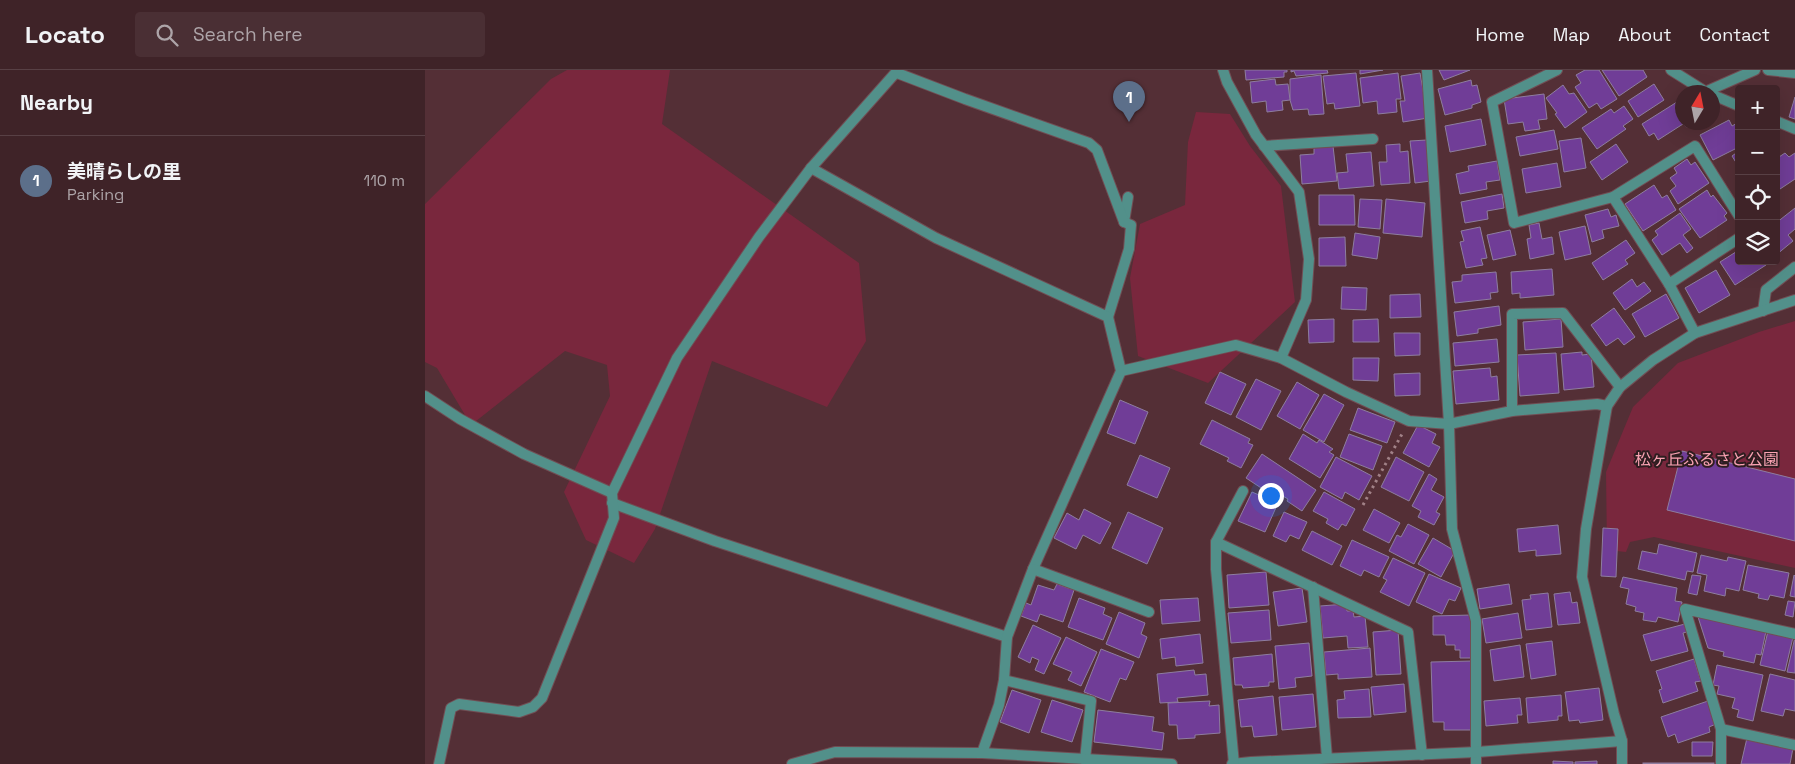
<!DOCTYPE html>
<meta charset="utf-8">
<style>
body{margin:0;font-family:"Space Grotesk","Noto Sans JP",sans-serif;background:#4a2f34;color:#f1f3f6}
.controls{position:absolute;right:15px;top:15px;display:grid;overflow:hidden;border-radius:5px;box-shadow:0 5px 20px #0002}
.controls button{width:45px;height:45px;display:grid;place-items:center;padding:0;border:0;border-bottom:1px solid #584045;background:#3f2328;color:#f1f3f6;font:25px sans-serif}
.compass{position:absolute;left:1250px;top:15px;width:45px;height:45px;border-radius:50%;background:#3f2328;box-shadow:0 5px 20px #0002;rotate:10deg}
.you{position:absolute;left:845px;top:425px;width:18px;height:18px;margin:-12px;border:4px solid #fff;border-radius:50%;background:#1a73e8;box-shadow:0 0 0 8px #1a73e833}
.badge{display:grid;place-items:center;width:32px;height:32px;border-radius:50%;background:#56cec4;color:#fff;font-size:16px;font-weight:700}
.pin{position:absolute;translate:-50% -41px;filter:drop-shadow(0 1px 2px #0008)}
.pin::after{content:'';position:absolute;top:26px;width:18px;height:15px;background:inherit;clip-path:polygon(0 0,100% 0,50% 100%)}
.list{margin:0;padding:0;list-style:none}
h2{display:flex;justify-content:space-between;align-items:center;height:65px;margin:0;padding:0 20px;font-size:21px}
h2 small{font-size:16px;font-weight:400;color:#ada4a8}
.list li{display:grid;grid-template-columns:32px 1fr auto;gap:15px;align-items:center;box-sizing:border-box;height:90px;padding:0 20px;border-top:1px solid #584045}
.list b{display:block;font-size:19px;white-space:nowrap}
.list p{margin:0;font-size:16px;white-space:nowrap;color:#ada4a8}
.list em{font-size:16px;font-style:normal;color:#ada4a8}
.icon{flex:none;width:28px;height:28px;fill:none;stroke:currentColor;stroke-width:2;stroke-linecap:round;stroke-linejoin:round}
.map{position:relative;flex:none;width:1370px;height:694px;overflow:hidden}
header{display:flex;align-items:center;gap:30px;box-sizing:border-box;height:70px;padding:0 25px;background:#3f2328;border-bottom:1px solid #584045}
header strong{font-size:24px}
nav{display:flex;gap:28px;margin-inline-start:auto;font-size:18px}
.search{width:350px;height:45px;background:#4a2f34;display:flex;align-items:center;gap:12px;box-sizing:border-box;padding:0 18px;border-radius:5px;color:#ada4a8;font-size:19px}
main{display:flex}
aside{flex:1;background:#3f2328}
.map>svg:first-child{display:block}
.green{fill:#79273d}
.building{fill:#703d97;stroke:#8e7d9f}
.lines{fill:none;stroke-linecap:round;stroke-linejoin:round}
.lane-casing{stroke:#714e54;stroke-width:12}
.street-casing{stroke:#714e54;stroke-width:12}
.path{stroke:#a18187;stroke-width:3;stroke-dasharray:2.5 4;stroke-linecap:butt}
.lane{stroke:#52908a;stroke-width:10}
.street{stroke:#52908a;stroke-width:10}
.labels{text-anchor:middle;stroke-width:4;stroke-linejoin:round;paint-order:stroke}
.park-label{font-size:16px;fill:#f9a2b2;stroke:#2e1d20}
</style>
<header>
<strong>Locato</strong>
<div class="search"><svg class="icon" aria-label="search" viewBox="0 0 24 24"><circle cx="10" cy="10" r="6"/><path d="M15 15l6 6"/></svg>Search here</div>
<nav><a>Home</a><a>Map</a><a>About</a><a>Contact</a></nav>
</header>
<main>
<aside>
<h2>Nearby<small></small></h2>
<ul class="list">
<li><span class="badge" style="background:#5c6f8a">1</span><div><b>美晴らしの里</b><p>Parking</p></div><em>110 m</em></li>
</ul>
</aside>
<div class="map">
<svg width="1370" height="694" viewBox="0 0 1370 694">
<rect width="100%" height="100%" fill="#542f36"/>
<!-- green -->
<g class="green">
<path d="M142 0H245L237 54 434 193 441 271 402 337 287 291 230 459 209 493 161 470 139 422 185 326 182 295 140 281 46 355 12 298 0 292V134L126 9Z"/>
<path d="M771 42 805 44 825 76 856 116 870 232 783 313 713 286 705 208 715 154 760 135 763 72Z"/>
<path d="M1370 251V498L1229 467 1205 472 1201 482 1182 480 1181 402 1208 337 1253 293 1334 262Z"/>
</g>
<!-- building -->
<g class="building">
<path d="M820 0H862V2H859V7L821 10Z"/>
<path d="M866 0H902L903 3 871 6 869 1 866 2Z"/>
<path d="M935 0H958L935 4Z"/>
<path d="M1014 0H1045L1019 10Z"/>
<path d="M1160 0H1174L1192 29 1176 39 1172 33 1164 38 1150 17 1156 13 1151 5Z"/>
<path d="M1177 0H1218L1222 7 1194 26Z"/>
<path d="M931 3 935 36 910 39 909 33 902 34 898 6Z"/>
<path d="M973 3 976 29H971L972 42 953 44 952 31 938 33 935 8Z"/>
<path d="M995 3 1003 48 978 52 975 31H980L976 6Z"/>
<path d="M896 5 899 44 884 45 883 39 868 40 865 30V9Z"/>
<path d="M850 9 851 15 863 14 865 30 857 31 858 40 842 42 841 31 827 33 825 12Z"/>
<path d="M1046 10 1047 16 1052 15 1056 32 1047 35V38L1020 45 1013 19Z"/>
<path d="M1229 14 1239 30 1213 47 1203 31Z"/>
<path d="M1138 15 1144 24 1149 23 1162 42 1140 58 1130 44 1132 43 1121 28Z"/>
<path d="M1119 24 1122 49 1113 50 1115 59 1100 61 1098 52 1083 54 1079 29Z"/>
<path d="M1370 27V49L1364 47Z"/>
<path d="M1258 31V52H1269L1262 57 1258 54 1233 70 1229 63 1224 66 1217 54 1252 32 1253 34Z"/>
<path d="M1199 36 1208 49 1198 56 1201 59 1172 79 1157 58 1186 39 1189 43Z"/>
<path d="M1056 49 1061 75 1025 82 1020 56Z"/>
<path d="M1304 50 1307 56 1314 52V77L1288 90 1275 65Z"/>
<path d="M1129 60 1133 79 1095 86 1091 67Z"/>
<path d="M1156 68 1161 98 1139 102 1134 71Z"/>
<path d="M1002 70 1006 111 990 113 985 71Z"/>
<path d="M975 74V82L983 81 985 113 956 115 954 92H962L961 75Z"/>
<path d="M1191 74 1203 92 1177 110 1165 92Z"/>
<path d="M908 76 912 111 877 114 875 85 889 84V77Z"/>
<path d="M1314 81V93L1312 94 1307 86Z"/>
<path d="M946 82 949 116 914 119 912 103 923 102 921 84Z"/>
<path d="M1360 83 1364 87 1370 83V109L1355 119 1351 114V89Z"/>
<path d="M1262 89 1266 95 1270 92 1284 113 1253 134 1245 121 1251 116 1245 108 1252 103 1249 98Z"/>
<path d="M1072 91 1075 110 1061 112 1062 119 1035 124 1031 104 1044 101 1043 96Z"/>
<path d="M1132 93 1136 117 1101 123 1097 99Z"/>
<path d="M1229 115 1237 128 1242 125 1251 140 1218 161 1200 134Z"/>
<path d="M1282 120 1286 127 1288 125 1302 143 1299 146 1302 150 1275 168 1254 139Z"/>
<path d="M1077 124 1079 138 1062 141 1063 149 1040 153 1036 132Z"/>
<path d="M894 125H929L930 155H894Z"/>
<path d="M935 129 957 130 955 159 933 157Z"/>
<path d="M961 129 1000 133 997 167 958 163Z"/>
<path d="M1370 138V159L1363 165 1368 171 1351 185V153Z"/>
<path d="M1183 139 1186 147 1191 145 1194 156 1177 160 1179 168 1167 172 1160 145Z"/>
<path d="M1255 143 1266 159 1258 165 1268 178 1262 183 1255 173 1237 185 1227 170 1233 165 1230 161Z"/>
<path d="M1114 153 1117 169 1127 167 1129 184 1105 189 1102 169 1106 168 1104 155Z"/>
<path d="M1160 156 1166 184 1140 190 1134 162Z"/>
<path d="M1055 157 1062 188 1056 189 1058 195 1041 198 1035 172 1039 171 1036 161Z"/>
<path d="M1085 160 1091 185 1068 190 1062 165Z"/>
<path d="M930 163 955 167 952 189 927 185Z"/>
<path d="M920 167 921 196H894V168Z"/>
<path d="M1201 170 1210 183 1200 190 1203 194 1178 210 1167 193Z"/>
<path d="M1314 180V191H1338L1341 195 1310 215 1295 192Z"/>
<path d="M1127 199 1129 225 1095 228V223L1087 224 1086 202Z"/>
<path d="M1291 200 1305 225 1274 243 1260 218Z"/>
<path d="M1071 202 1073 222 1065 223 1066 229 1030 233 1027 212 1037 211V205Z"/>
<path d="M1207 209 1212 217 1219 212 1226 221 1200 240 1188 223Z"/>
<path d="M917 217 942 218 941 240 916 239Z"/>
<path d="M995 224 996 247 965 248V225Z"/>
<path d="M1241 224 1254 248 1220 267 1207 244Z"/>
<path d="M1074 236 1076 255 1053 259V263L1032 266 1029 242Z"/>
<path d="M1189 238 1210 267 1199 275 1193 268 1181 276 1166 255Z"/>
<path d="M909 249V272L884 273 883 250Z"/>
<path d="M953 249 954 272H928V250Z"/>
<path d="M1136 249 1138 277 1100 280 1098 252Z"/>
<path d="M969 263H995V285L970 286Z"/>
<path d="M1072 269 1074 292 1030 296 1028 273Z"/>
<path d="M1157 282V285L1166 284 1169 317 1139 320 1136 284Z"/>
<path d="M1131 283 1134 323 1095 326 1092 285Z"/>
<path d="M928 288H954L953 311 928 310Z"/>
<path d="M1065 298 1066 307 1072 306 1074 330 1031 334 1028 301Z"/>
<path d="M795 302 821 314 806 345 780 333Z"/>
<path d="M995 303V325L970 326 969 304Z"/>
<path d="M831 309 856 321 836 360 811 347Z"/>
<path d="M872 312 894 325 875 359 852 346Z"/>
<path d="M899 324 919 335 899 372 878 360Z"/>
<path d="M695 330 723 342 710 374 682 363Z"/>
<path d="M933 338 970 352 962 373 925 360Z"/>
<path d="M787 350 825 369 823 373 828 375 816 398 802 391 804 388 775 374Z"/>
<path d="M993 355 1011 364 1007 373 1015 377 1004 397 978 383Z"/>
<path d="M878 364 892 373 894 370 908 379 904 382 909 385 895 408 864 389Z"/>
<path d="M924 364 957 376 948 400 915 387Z"/>
<path d="M1257 381 1370 409V471L1242 440Z"/>
<path d="M837 384 891 420 877 441 862 431 863 429 856 425 853 429 821 408Z"/>
<path d="M715 385 745 398 732 428 702 415Z"/>
<path d="M911 387 947 406 934 430 920 422 917 429 895 417Z"/>
<path d="M971 387 999 402 984 431 956 417Z"/>
<path d="M1004 404 1012 409 1006 420 1019 427 1011 442 1015 444 1009 455 993 447 996 441 987 436Z"/>
<path d="M827 422 853 433 840 462 813 451Z"/>
<path d="M899 422 930 439 921 456 917 454 913 460 901 453 903 449 888 441Z"/>
<path d="M659 439 686 453 675 474 658 465 651 479 629 468 642 443 654 450Z"/>
<path d="M949 439 975 453 964 473 938 460Z"/>
<path d="M703 442 738 458 722 494 687 478Z"/>
<path d="M859 442 882 452 874 469 865 465 861 472 848 466Z"/>
<path d="M983 454 1004 465 989 494 964 481 972 465 976 467Z"/>
<path d="M1133 455 1136 484 1111 486V480L1094 482 1092 459Z"/>
<path d="M1178 458 1193 459 1191 507 1176 506Z"/>
<path d="M887 461 917 476 907 495 877 480Z"/>
<path d="M1008 468 1030 481 1016 507 993 494Z"/>
<path d="M927 470 964 487 954 507 939 500 936 506 915 496Z"/>
<path d="M1234 474 1272 483 1268 502 1262 501 1260 510 1213 499 1217 481 1232 484Z"/>
<path d="M1276 485 1302 491 1303 487 1321 491 1314 521 1301 518 1300 526 1279 521 1282 505 1272 503Z"/>
<path d="M968 488 1000 503 984 536 955 522 962 510 958 508Z"/>
<path d="M1323 495 1364 503 1359 528 1345 525 1343 530 1333 528 1334 524 1318 520Z"/>
<path d="M841 502 844 535 804 538 802 505Z"/>
<path d="M1004 504 1036 518 1030 531 1024 529 1017 544 991 532Z"/>
<path d="M1267 505 1276 506 1272 525 1263 523Z"/>
<path d="M1369 505 1370 506V527L1365 526Z"/>
<path d="M1198 507 1252 518 1250 531 1257 532 1253 552 1233 547 1231 552 1218 550 1219 543 1210 541 1211 537 1201 534 1204 519 1195 517Z"/>
<path d="M632 514 649 520 638 552 615 544 612 552 596 546 601 533 606 535 613 515 629 520Z"/>
<path d="M1084 514 1087 534 1055 539 1052 519Z"/>
<path d="M877 518 882 552 853 556 848 522Z"/>
<path d="M1145 522 1147 533 1152 532 1155 553 1133 555 1129 524Z"/>
<path d="M1123 523 1127 557 1101 560 1097 530 1106 529 1105 525Z"/>
<path d="M654 528 680 538 678 544 687 548 678 570 643 557Z"/>
<path d="M773 528 775 551 737 554 735 530Z"/>
<path d="M1363 531 1370 532 1368 547 1360 545Z"/>
<path d="M921 534 922 541H928L929 547 940 546 943 577 923 578 922 566 898 568 895 536Z"/>
<path d="M844 540 846 570 806 573 803 543Z"/>
<path d="M694 542 720 553 716 564 722 567 714 588 681 574Z"/>
<path d="M1093 543 1097 568 1061 573 1057 549Z"/>
<path d="M1046 545V588H1035V580H1030V575H1021L1020 565H1008V546Z"/>
<path d="M1273 547 1341 561 1336 585 1331 584 1329 593 1298 586 1299 582 1283 578Z"/>
<path d="M1260 554 1262 562 1258 563 1263 581 1226 591 1218 565Z"/>
<path d="M608 555 636 568 619 604 610 600 614 590 607 587 605 593 593 587Z"/>
<path d="M973 560 976 604 951 605 948 562Z"/>
<path d="M1343 561 1368 567 1360 601 1335 595Z"/>
<path d="M775 564 778 593 751 596 750 587 737 589 735 569Z"/>
<path d="M641 567 672 582 656 616 643 610 647 602 628 594Z"/>
<path d="M1370 567V603L1362 602Z"/>
<path d="M1127 571 1131 605 1106 609 1101 574Z"/>
<path d="M884 573 887 606 870 608 871 617 854 619 850 576Z"/>
<path d="M1095 575 1099 607 1069 611 1065 580Z"/>
<path d="M945 578 947 607 913 609V604L901 605 899 582Z"/>
<path d="M676 579 709 592 701 610 695 608 685 632 659 622Z"/>
<path d="M847 584 849 612H844V616L818 618 817 615H810L808 588Z"/>
<path d="M1269 589 1276 611 1270 612 1273 621 1238 633 1234 620 1237 619 1231 601Z"/>
<path d="M1047 591 1049 660H1019V652H1008L1006 592Z"/>
<path d="M1292 595 1338 605 1328 651 1312 647 1314 640 1307 638 1310 628 1292 624 1294 616 1288 615Z"/>
<path d="M769 600 770 605 781 604 783 625 752 628 753 632 735 633 732 604Z"/>
<path d="M1345 604 1370 610V641L1360 639 1358 646 1336 641Z"/>
<path d="M979 614 981 642 949 645 946 617Z"/>
<path d="M1174 618 1178 650 1155 653 1154 650 1144 651 1140 622Z"/>
<path d="M944 619 946 647 913 648 912 630 920 629 919 621Z"/>
<path d="M587 620 616 630 604 663 575 652Z"/>
<path d="M888 624 891 657 857 660 854 627Z"/>
<path d="M1136 625 1137 646H1133V650L1103 653 1101 628Z"/>
<path d="M848 626 852 665 829 667 827 656 816 657 813 630Z"/>
<path d="M1095 628 1097 645H1092L1093 653 1061 656 1059 631Z"/>
<path d="M627 630 658 640 647 672 616 662Z"/>
<path d="M785 631 784 636 794 635 795 663 770 665V668L753 669 752 655H744L743 633Z"/>
<path d="M1283 631 1291 654 1284 657 1285 662 1253 673 1250 664 1243 667 1236 647Z"/>
<path d="M673 640 729 647 727 661 739 663 737 680 669 672Z"/>
<path d="M1322 668 1368 678 1365 694H1316Z"/>
<path d="M1267 672H1288L1287 686H1267Z"/>
<path d="M1128 691 1148 692V694H1128Z"/>
<path d="M1172 691V694H1150V692Z"/>
<rect x="1218" y="693" width="71" height="1"/>
</g>
<g class="lines">
<defs>
<g id="lane">
<path d="M1246 0 1281 22"/>
<path d="M1280 22 1330 0"/>
<path d="M1288 25 1314 36"/>
<path d="M1351 51 1370 59"/>
<path d="M839 76 948 69"/>
<path d="M699 152 703 127"/>
<path d="M1338 241 1341 220 1370 197"/>
</g>
<g id="street">
<path d="M798 0 802 12 831 65 874 122 884 189 881 230 856 288"/>
<path d="M1002 0 1024 354 1027 459 1051 551V694"/>
<path d="M1132 0 1067 32 1089 153 1188 127 1270 76 1314 146"/>
<path d="M1343 0 1370 3"/>
<path d="M472 3 540 29 664 73 672 80 699 152 706 155 704 179 683 247"/>
<path d="M386 98 511 168 683 247 696 301 608 499"/>
<path d="M1188 127 1244 214 1270 263"/>
<path d="M1244 214 1314 168"/>
<path d="M696 301 811 275 856 288 921 322 984 351 1024 354 1087 341 1172 334 1182 336"/>
<path d="M0 326 35 349 99 384 187 423"/>
<path d="M1087 341V244L1138 243 1195 317"/>
<path d="M187 433 290 471 582 567"/>
<path d="M791 472 983 562 997 685"/>
<path d="M888 517 902 688"/>
<path d="M579 610 666 631 660 690"/>
<path d="M1296 659 1370 675"/>
<path d="M557 683 574 635 579 610 582 567 608 499 724 542"/>
<path d="M14 694 26 638 34 634 94 642 108 637 117 628 189 448 187 423 252 288 334 167 386 98 473 0"/>
<path d="M367 694 410 682 557 683 747 694"/>
<path d="M807 694 826 692 1052 682 1197 671"/>
<path d="M809 694 791 499V472L818 421"/>
<path d="M1197 694V671L1189 644 1157 507 1161 459 1182 336 1195 317 1228 290 1270 263 1370 230"/>
<path d="M1296 694V659L1260 539 1370 564"/>
</g>
</defs>
<!-- lane casing -->
<use href="#lane" class="lane-casing"/>
<!-- street casing -->
<use href="#street" class="street-casing"/>
<!-- path -->
<path class="path" d="M938 435 977 364"/>
<!-- lane -->
<use href="#lane" class="lane"/>
<!-- street -->
<use href="#street" class="street"/>
</g>
<g class="labels">
<!-- park labels -->
<g class="park-label">
<text x="1282" y="395">松ヶ丘ふるさと公園</text>
</g>
</g>
</svg>
<div class="controls">
<button>+</button>
<button>−</button>
<button><svg class="icon" aria-label="locate" viewBox="0 0 24 24"><circle cx="12" cy="12" r="6"/><path d="M12 2v4M12 18v4M2 12h4M18 12h4"/></svg></button>
<button><svg class="icon" aria-label="layers" viewBox="0 0 24 24"><path d="M12 4l9 5-9 5-9-5zM3 14l9 5 9-5"/></svg></button>
</div>
<svg class="compass" viewBox="-18 -18 36 36"><path d="M0-13l5 13h-10z" fill="#e53935"/><path d="M0 13l5-13h-10z" fill="#ada4a8"/></svg>
<div class="you"></div>
<div class="pin badge" style="left:704px;top:52px;background:#5c6f8a">1</div>
</div>
</main>
